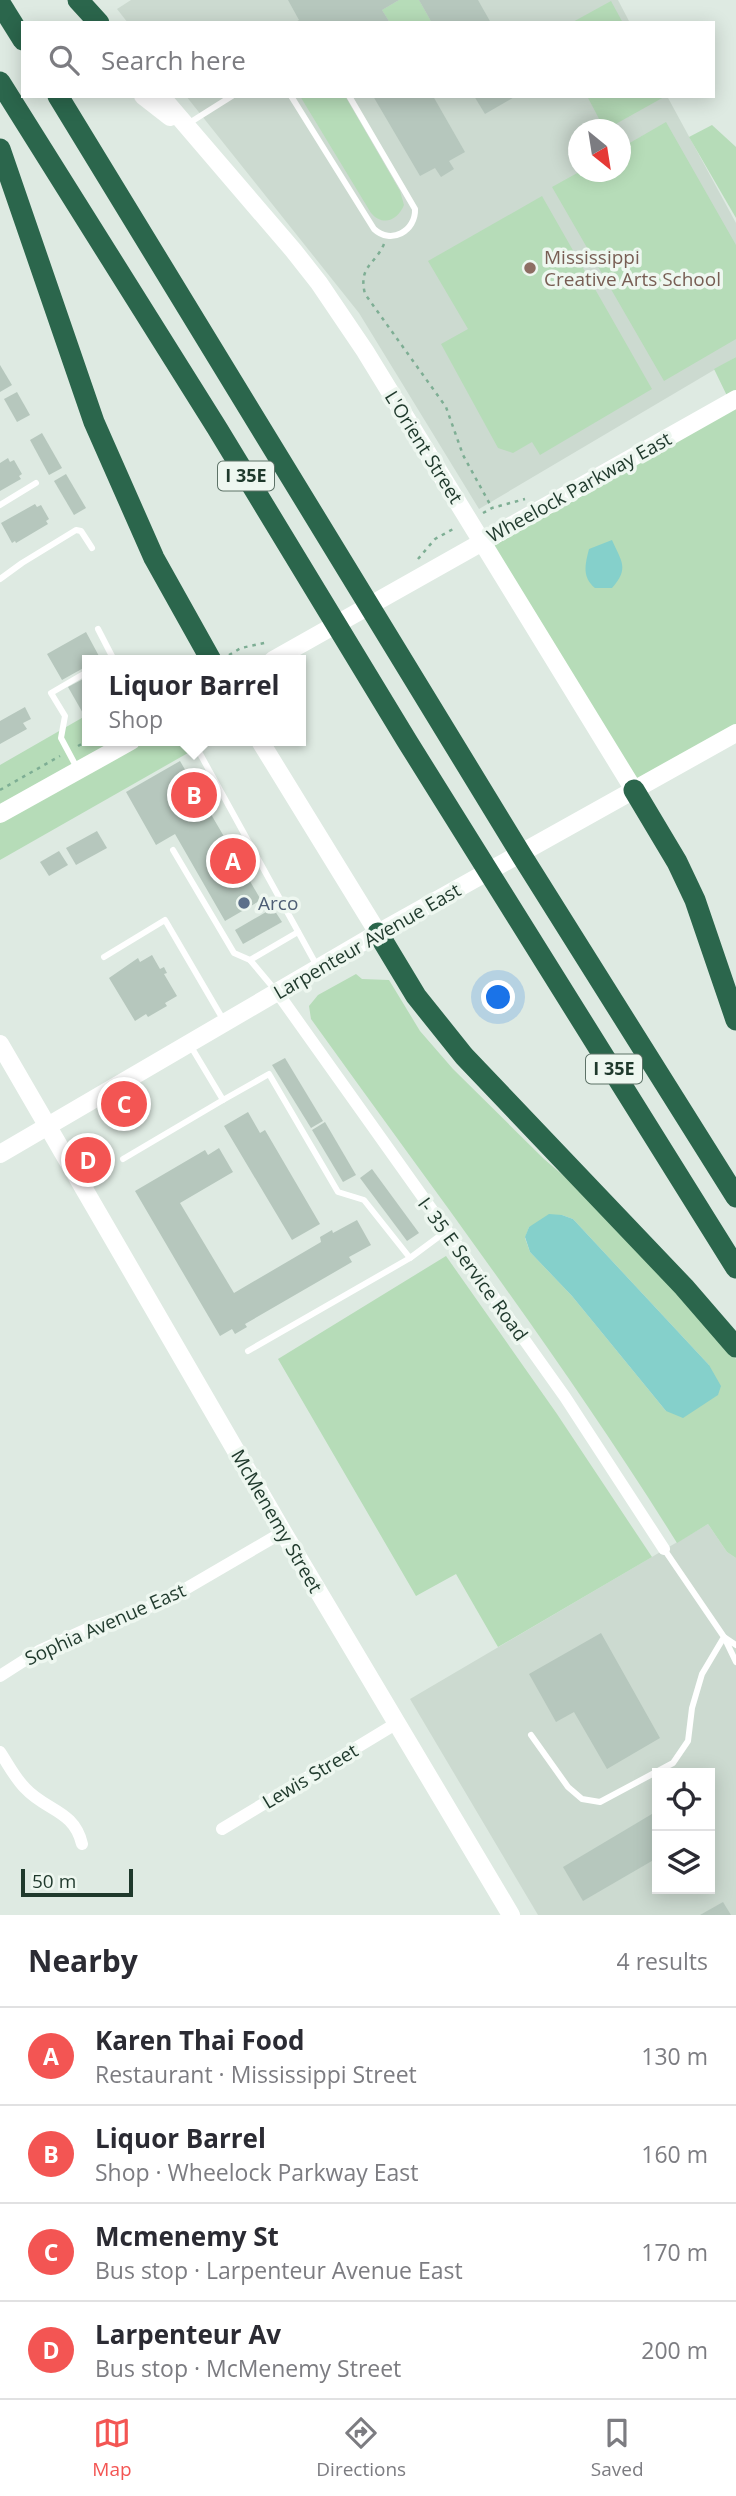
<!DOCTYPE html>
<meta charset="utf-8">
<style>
body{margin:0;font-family:"Open Sans",sans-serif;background:#f2f2f3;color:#2b2b33}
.controls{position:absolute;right:21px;bottom:21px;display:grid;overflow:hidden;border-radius:0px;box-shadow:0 4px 18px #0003}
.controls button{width:63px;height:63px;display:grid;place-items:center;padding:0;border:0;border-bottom:2px solid #e1e1e2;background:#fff;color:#2b2b33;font:35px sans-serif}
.compass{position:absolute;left:568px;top:119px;width:63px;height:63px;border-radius:50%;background:#fff;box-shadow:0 4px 18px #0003;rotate:150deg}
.scale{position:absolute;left:21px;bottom:18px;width:112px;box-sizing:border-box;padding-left:7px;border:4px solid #1f392c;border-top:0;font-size:19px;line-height:24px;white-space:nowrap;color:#1f392c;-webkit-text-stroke:5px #eef7f0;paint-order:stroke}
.you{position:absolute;left:499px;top:998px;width:24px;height:24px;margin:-18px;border:5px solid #fff;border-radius:50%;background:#1a73e8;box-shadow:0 0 0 10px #1a73e833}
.badge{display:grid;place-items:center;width:46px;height:46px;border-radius:50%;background:#f35553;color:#fff;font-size:23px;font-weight:700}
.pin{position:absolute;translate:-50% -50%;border:4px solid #fff;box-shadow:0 2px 7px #0006}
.popup{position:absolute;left:82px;top:655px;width:224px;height:91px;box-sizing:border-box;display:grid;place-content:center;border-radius:0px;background:#fff;filter:drop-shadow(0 2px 5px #0005);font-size:23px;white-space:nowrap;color:#7c7c81}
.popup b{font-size:26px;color:#2b2b33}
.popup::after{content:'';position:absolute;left:50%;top:100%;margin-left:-14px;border:14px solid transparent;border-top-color:#fff}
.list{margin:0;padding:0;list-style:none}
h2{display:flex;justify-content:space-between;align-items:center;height:91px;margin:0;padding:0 28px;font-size:30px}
h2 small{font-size:23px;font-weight:400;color:#7c7c81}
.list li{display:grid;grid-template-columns:46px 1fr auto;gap:21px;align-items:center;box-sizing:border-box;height:98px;padding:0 28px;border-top:2px solid #e1e1e2}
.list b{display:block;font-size:26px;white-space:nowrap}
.list p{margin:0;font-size:23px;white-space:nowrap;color:#7c7c81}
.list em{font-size:23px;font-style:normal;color:#7c7c81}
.icon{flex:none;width:38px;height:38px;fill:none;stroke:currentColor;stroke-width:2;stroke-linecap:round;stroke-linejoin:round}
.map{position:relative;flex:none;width:736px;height:1915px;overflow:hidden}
.search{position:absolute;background:#fff;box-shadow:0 4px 18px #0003;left:21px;right:21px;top:21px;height:77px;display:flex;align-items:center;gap:18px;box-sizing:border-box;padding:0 24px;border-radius:0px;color:#7c7c81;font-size:26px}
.sheet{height:483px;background:#fff}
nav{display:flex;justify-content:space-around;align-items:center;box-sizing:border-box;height:98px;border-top:2px solid #e1e1e2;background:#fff;font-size:19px;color:#7c7c81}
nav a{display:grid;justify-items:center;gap:4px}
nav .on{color:#f35553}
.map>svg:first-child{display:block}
.built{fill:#ccdad0;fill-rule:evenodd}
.green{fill:#b6dcb8;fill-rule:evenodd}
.water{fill:#85d0cb}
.building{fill:#b6c7bd}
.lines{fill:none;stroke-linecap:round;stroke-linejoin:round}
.path{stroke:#7eae94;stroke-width:2.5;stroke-dasharray:3.5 5;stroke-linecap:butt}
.lane{stroke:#fff;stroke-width:6}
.street{stroke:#fff;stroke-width:12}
.secondary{stroke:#fff;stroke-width:18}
.highway{stroke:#2b664c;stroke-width:21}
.education-dot{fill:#8d6e63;stroke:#eef7f0;stroke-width:2.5}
.service-dot{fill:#5c6f8a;stroke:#eef7f0;stroke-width:2.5}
.labels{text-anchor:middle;stroke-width:7;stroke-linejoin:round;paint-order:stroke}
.shield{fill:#eef7f0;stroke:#5d7267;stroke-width:2}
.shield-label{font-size:18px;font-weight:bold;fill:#1f392c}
.education-label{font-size:19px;fill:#785e54;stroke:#eef7f0;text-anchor:start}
.street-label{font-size:19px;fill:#1f392c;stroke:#eef7f0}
.service-label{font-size:19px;fill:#4e5e75;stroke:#eef7f0;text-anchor:start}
</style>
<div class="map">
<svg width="736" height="1915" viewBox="0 0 736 1915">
<rect width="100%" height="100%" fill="#deeae2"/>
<!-- built -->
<g class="built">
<path d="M131 0H618L630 23H128L117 9Z"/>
<path d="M186 96H667L736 223V357L479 509 359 313ZM578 130H620V172H578Z"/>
<path d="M708 1524 727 1552 736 1558V1915H538L410 1699ZM657 1773H710V1889H657Z"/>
</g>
<!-- green -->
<g class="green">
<path d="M399 0H419L432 23H390L382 10Z"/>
<path d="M611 1 623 23H571Z"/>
<path d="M300 96H345L400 191 404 205C398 220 383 227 371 213Z"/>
<path d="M587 96H664V97L605 130Z"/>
<path d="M666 122 736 245V339L664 381 552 187 579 172H620L621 148Z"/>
<path d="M712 125 736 147V218L689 137Z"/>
<path d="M542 196 652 389 540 455 532 442 513 453 498 448 441 344 468 329 428 261Z"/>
<path d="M736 357V733L634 790 483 542 730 402 714 369Z"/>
<path d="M87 715V741H209L0 860V765Z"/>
<path d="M356 974 362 979 389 980 420 1031 453 1069 544 1159 593 1201 736 1359V1558L727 1552 708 1524 677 1543C564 1362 435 1192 311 1019L309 1006 318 995ZM562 1215 573 1219 709 1365 666 1411 572 1296 530 1252 525 1238 529 1227Z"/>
<path d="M446 1256 557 1414 652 1557 498 1647 456 1574 416 1596 278 1359Z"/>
</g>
<!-- water -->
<g class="water">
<path d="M612 540C621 561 630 568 612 588H595C582 577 585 565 589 549Z"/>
<path d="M549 1214 562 1215 573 1219 709 1365 721 1386 718 1395 683 1418 666 1411 572 1296 530 1252 525 1237 529 1227Z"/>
</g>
<!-- building -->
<g class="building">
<path d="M288 0H399L382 10 390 23H294L299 20Z"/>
<path d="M419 0H478L491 23H432Z"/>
<path d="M373 96H433L465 152 449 161 454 169 441 177 435 168 420 176Z"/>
<path d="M474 96H516L485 114Z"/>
<path d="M0 365 12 385 0 392Z"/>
<path d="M17 392 30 415 17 422 4 399Z"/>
<path d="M42 433 62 468 49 475 30 440Z"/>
<path d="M8 458 10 462 14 460 22 474 19 476 21 479 0 491V463Z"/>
<path d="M66 474 86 508 74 515 54 481Z"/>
<path d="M35 504 37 507 41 505 49 519 46 521 48 524 16 543 15 541 12 543 1 523Z"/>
<path d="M86 632 100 658 87 660V666L62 680 47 654Z"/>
<path d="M87 677V714L84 715 68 687Z"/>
<path d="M25 707 31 719 23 723 27 729 0 744V721Z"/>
<path d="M180 761 261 900 225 921 175 834 156 845 126 792Z"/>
<path d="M97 831 107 848 76 865 66 848Z"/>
<path d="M59 851 68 865 49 876 40 862Z"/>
<path d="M273 908 282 922 243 944 235 930Z"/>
<path d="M152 955 160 969 164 967 167 973 164 974 177 996 165 1003 167 1006 148 1017 146 1014 135 1021 109 978 138 958 140 962Z"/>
<path d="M285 1058 323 1121 311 1128 272 1065Z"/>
<path d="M248 1112 260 1133 265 1130 320 1224 292 1240 224 1126Z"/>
<path d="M325 1122 356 1175 343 1182 312 1130Z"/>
<path d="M219 1148 233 1172 180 1203 234 1293 321 1242 320 1237 332 1230 333 1233 357 1220 371 1245 349 1257 352 1262 245 1324 247 1327 235 1334 232 1329 220 1336 135 1191 205 1150 208 1155Z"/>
<path d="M372 1169 419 1233 407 1241 360 1178Z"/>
<path d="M601 1633 660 1738 607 1769 574 1712 556 1722 529 1674Z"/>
<path d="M657 1811V1858L583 1901 563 1867Z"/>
<path d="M723 1902 731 1915H700Z"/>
</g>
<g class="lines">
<!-- path -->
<g class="path">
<path d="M384 244C375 265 358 266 365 294L446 407 463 455 492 508"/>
<path d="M483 513 492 508 525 499"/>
<path d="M418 559 435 539 455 528"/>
<path d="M229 655 241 648 269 642"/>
<path d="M78 746 87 741"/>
<path d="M0 790 60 756"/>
</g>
<!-- lane -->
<g class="lane">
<path d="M291 96 374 229C391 245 416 231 415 209L349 96"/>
<path d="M186 125 232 96"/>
<path d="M0 505 36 483"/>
<path d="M0 579 22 563 76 530 81 531 92 548"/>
<path d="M98 629 114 660"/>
<path d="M193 741 317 966"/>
<path d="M77 768 61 738 65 716 51 693 87 672"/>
<path d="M173 850 234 953 250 960 276 991"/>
<path d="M104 957 165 920 224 1021"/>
<path d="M250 960 298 932"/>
<path d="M190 1045 223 1100 269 1074 338 1192 364 1200 410 1258 445 1232"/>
<path d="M123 1159 223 1100"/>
<path d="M248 1351 410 1258"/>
<path d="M736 1645 724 1637 736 1662"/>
<path d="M531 1735 568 1787 582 1799 600 1802 673 1763 688 1741 692 1708 702 1674 724 1637 664 1549"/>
</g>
<!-- street -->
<g class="street">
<path d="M277 992 565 1397 664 1549"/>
<path d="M0 1676 39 1651 87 1629 163 1602 283 1532"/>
<path d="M0 1752C8 1764 15 1778 25 1788 46 1811 74 1810 82 1844"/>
<path d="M222 1829 397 1723"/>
</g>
<!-- secondary -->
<g class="secondary">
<path d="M143 96 170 117"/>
<path d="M161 96 293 250 319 283 365 351 634 790"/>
<path d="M273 660 736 399"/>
<path d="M260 741 378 933"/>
<path d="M0 814 131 741"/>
<path d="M0 1044 283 1532 511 1915"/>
<path d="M0 1154 378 933 736 733"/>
</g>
<!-- highway -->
<g class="highway">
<path d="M78 0 99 23"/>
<path d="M0 3 23 40"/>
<path d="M0 82 217 428 407 741 736 1268"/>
<path d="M58 96 522 856 736 1197"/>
<path d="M0 149 94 422 154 558 211 660"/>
<path d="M634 790 677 862 695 900 736 1020"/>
<path d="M378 933 416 996 464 1056 684 1287 736 1347"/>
</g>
</g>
<!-- markers -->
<circle class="education-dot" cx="530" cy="268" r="7"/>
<circle class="service-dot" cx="244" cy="903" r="7"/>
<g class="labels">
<!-- shield labels -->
<g class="shield">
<rect x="218" y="461.5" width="56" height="29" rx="5"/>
<rect x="586" y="1054.5" width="56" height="29" rx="5"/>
</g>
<g class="shield-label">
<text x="246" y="482">I 35E</text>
<text x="614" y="1075">I 35E</text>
</g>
<!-- education labels -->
<g class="education-label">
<text x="544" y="264">Mississippi<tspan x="544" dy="22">Creative Arts School</tspan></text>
</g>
<!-- street labels -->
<g class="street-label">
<text transform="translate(424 447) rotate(58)" y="7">L'Orient Street</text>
<text transform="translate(579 487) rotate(-29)" y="7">Wheelock Parkway East</text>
<text transform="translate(367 941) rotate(-30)" y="7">Larpenteur Avenue East</text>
<text transform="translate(473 1269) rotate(54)" y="7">I- 35 E Service Road</text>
<text transform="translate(277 1521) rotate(60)" y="7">McMenemy Street</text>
<text transform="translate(105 1624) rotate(-24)" y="7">Sophia Avenue East</text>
<text transform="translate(310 1776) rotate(-31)" y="7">Lewis Street</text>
</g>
<!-- service labels -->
<g class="service-label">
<text x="258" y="910">Arco</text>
</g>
</g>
</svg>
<div class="controls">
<button><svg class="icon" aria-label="locate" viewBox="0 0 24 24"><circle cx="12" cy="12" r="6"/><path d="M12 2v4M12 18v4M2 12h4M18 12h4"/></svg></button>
<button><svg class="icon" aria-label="layers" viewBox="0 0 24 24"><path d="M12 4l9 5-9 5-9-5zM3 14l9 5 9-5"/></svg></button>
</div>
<svg class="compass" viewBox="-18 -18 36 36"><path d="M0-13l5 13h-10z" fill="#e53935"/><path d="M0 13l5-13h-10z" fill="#7c7c81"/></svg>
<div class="scale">50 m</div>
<div class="you"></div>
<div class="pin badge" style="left:233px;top:861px">A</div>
<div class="pin badge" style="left:194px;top:795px">B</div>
<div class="popup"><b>Liquor Barrel</b>Shop</div>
<div class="pin badge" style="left:124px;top:1104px">C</div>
<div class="pin badge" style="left:88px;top:1160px">D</div>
<div class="search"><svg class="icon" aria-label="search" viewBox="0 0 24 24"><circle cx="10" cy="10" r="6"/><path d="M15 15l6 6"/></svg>Search here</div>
</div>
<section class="sheet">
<h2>Nearby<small>4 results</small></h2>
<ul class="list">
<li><span class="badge">A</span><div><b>Karen Thai Food</b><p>Restaurant · Mississippi Street</p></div><em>130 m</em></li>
<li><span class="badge">B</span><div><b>Liquor Barrel</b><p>Shop · Wheelock Parkway East</p></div><em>160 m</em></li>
<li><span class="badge">C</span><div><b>Mcmenemy St</b><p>Bus stop · Larpenteur Avenue East</p></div><em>170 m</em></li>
<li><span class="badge">D</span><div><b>Larpenteur Av</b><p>Bus stop · McMenemy Street</p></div><em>200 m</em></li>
</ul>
</section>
<nav>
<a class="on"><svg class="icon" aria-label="map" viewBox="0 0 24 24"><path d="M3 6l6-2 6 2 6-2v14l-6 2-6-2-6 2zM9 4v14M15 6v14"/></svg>Map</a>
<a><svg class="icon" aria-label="directions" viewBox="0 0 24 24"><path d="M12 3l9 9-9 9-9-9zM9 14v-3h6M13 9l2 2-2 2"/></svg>Directions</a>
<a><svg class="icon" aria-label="saved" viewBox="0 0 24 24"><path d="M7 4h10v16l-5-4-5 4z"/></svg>Saved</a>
</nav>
